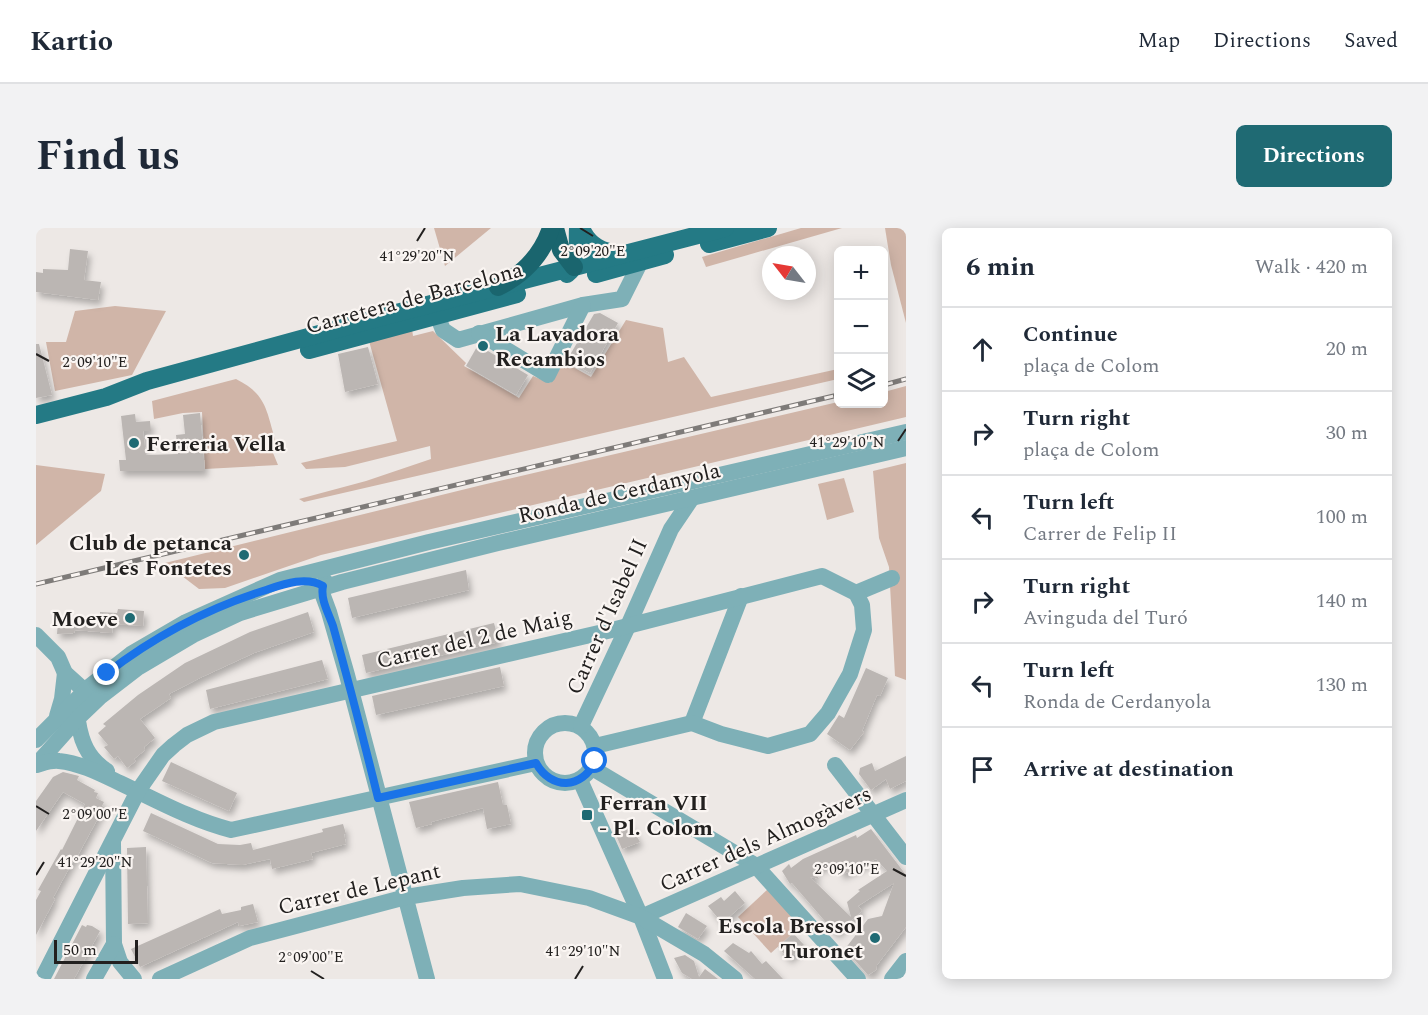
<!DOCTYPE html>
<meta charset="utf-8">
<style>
body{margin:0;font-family:Spectral,serif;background:#f2f2f3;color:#1f2937}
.controls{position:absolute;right:18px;top:18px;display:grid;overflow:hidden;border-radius:9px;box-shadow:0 3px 15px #0003}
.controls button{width:54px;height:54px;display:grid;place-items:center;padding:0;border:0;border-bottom:2px solid #e0e1e3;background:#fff;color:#1f2937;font:30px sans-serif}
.compass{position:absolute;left:726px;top:18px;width:54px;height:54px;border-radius:50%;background:#fff;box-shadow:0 3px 15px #0003;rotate:301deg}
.scale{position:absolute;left:18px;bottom:15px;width:84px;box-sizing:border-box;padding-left:6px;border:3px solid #22201f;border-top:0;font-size:16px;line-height:21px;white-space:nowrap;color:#22201f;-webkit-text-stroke:4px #faf5f2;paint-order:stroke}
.stop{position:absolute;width:18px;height:18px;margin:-14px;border:4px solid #1a73e8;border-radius:50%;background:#fff}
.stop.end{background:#1a73e8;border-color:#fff;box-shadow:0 2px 6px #0008}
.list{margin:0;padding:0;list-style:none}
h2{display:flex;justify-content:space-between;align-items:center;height:78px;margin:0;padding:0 24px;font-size:26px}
h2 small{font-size:20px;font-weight:400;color:#747a83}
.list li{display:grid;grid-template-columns:39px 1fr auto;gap:18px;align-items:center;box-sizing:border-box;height:84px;padding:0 24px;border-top:2px solid #e0e1e3}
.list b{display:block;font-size:22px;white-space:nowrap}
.list p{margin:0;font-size:20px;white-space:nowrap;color:#747a83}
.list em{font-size:20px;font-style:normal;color:#747a83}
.icon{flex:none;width:33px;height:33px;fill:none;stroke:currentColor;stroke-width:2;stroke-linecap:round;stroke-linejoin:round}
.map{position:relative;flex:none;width:870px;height:751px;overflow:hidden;border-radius:9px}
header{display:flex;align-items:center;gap:36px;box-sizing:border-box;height:84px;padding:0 30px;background:#fff;border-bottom:2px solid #e0e1e3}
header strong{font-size:28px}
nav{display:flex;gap:33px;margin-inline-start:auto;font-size:21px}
.intro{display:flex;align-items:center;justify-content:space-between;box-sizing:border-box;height:144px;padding:0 36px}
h1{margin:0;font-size:42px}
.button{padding:15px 27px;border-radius:9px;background:#1f6a73;color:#fff;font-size:21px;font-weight:700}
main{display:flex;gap:36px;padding:0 36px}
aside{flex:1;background:#fff;border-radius:9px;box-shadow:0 3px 15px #0003}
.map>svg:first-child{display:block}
.green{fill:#d0b5a8}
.building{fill:#bbb6b3;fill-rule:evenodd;filter:url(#shadow)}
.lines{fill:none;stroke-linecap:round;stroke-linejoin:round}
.minor{stroke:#7eb0b7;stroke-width:16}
.major{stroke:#247a85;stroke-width:18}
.highway{stroke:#1a656e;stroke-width:18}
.rail-casing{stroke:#7e7b79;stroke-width:5}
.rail{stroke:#faf5f2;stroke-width:3;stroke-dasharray:9;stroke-linecap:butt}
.route{stroke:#1a73e8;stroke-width:8}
.ticks{fill:none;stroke:#22201f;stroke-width:2}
.poi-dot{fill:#1f6a73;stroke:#faf5f2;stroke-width:2}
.labels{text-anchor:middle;stroke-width:4.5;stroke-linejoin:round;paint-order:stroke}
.street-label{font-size:22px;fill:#22201f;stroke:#faf5f2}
.poi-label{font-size:22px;font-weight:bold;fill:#22201f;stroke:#faf5f2;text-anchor:start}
.ticks-label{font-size:15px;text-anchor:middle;fill:#22201f;stroke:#faf5f2;stroke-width:4.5;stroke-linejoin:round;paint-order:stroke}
</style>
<header>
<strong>Kartio</strong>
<nav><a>Map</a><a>Directions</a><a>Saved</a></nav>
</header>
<div class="intro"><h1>Find us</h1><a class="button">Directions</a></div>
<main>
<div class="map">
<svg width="870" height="751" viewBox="0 0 870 751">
<defs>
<filter id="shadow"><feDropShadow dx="3" dy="5" stdDeviation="3" flood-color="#0004"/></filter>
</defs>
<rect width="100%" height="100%" fill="#ede8e5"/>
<!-- green -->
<g class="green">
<path d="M398 0H455L409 38Z"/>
<path d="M765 0H806L670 39 666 29Z"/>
<path d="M849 0H870V95L855 37Z"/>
<path d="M79 78 130 83 96 147 19 163 10 114H30L39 83Z"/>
<path d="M590 92 627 100 632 134 648 129 675 169 802 141V151L268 274 263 271 330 253 395 231 394 218 309 239 270 241 265 235 361 213 333 113 376 101 377 108 397 103 430 135 428 138 483 170 497 148 514 155 528 134 555 149Z"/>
<path d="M200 151C230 166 230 181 239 211L238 218 235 220 242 237 169 241 166 184 147 185 118 191 116 173Z"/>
<path d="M870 158V189L285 327 189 360 163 361 129 335 446 257 802 174 848 176V164Z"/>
<path d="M870 235V452L859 448 853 339 843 310 837 243Z"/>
<path d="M0 237 69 246 65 263 0 317Z"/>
<path d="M808 250 818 284 791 292 782 256Z"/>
<path d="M732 661 765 698 735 725 702 689Z"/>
</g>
<!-- building -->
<g class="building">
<path d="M34 21 52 23 48 52 65 54 62 72 0 64V44L7 45V41L32 42Z"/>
<path d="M564 85 582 95 554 145 531 132 558 86Z"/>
<path d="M0 116H3L16 167 0 170Z"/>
<path d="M442 117 492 147 480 167 430 138Z"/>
<path d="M332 119 342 156 309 164 302 126Z"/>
<path d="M164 185 169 243H84L83 232H90L85 188 99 186 100 194 114 193 115 203H107L110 227 142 226 140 207 149 206 147 187Z"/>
<path d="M430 342 433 362 316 390 312 370Z"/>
<path d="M82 381 108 383 107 398 77 396 76 405 39 402 38 405 21 406 22 393H42L43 390 61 389V387H64V384L81 385Z"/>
<path d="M272 384 278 404 218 425 166 449 133 466 135 470 104 491 119 510 108 519 109 522 98 531 100 533 91 540 82 528 78 531 68 519 72 517 62 505 70 498 67 496 102 467 149 435 214 404Z"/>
<path d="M458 395 463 414 330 445 326 427Z"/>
<path d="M286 432 292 451 174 481 170 462Z"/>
<path d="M464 439 468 458 340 487 336 468Z"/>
<path d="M830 440 852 450 844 468 841 467 826 503 828 504 814 522 791 506 803 487 808 490Z"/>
<path d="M870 528V553L854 561 850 551 835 562 823 546 824 540 836 535 839 543Z"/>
<path d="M135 534 201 565 193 583 126 553Z"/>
<path d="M27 544 43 548 41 552 59 562 58 564 62 565 60 570 68 574 66 578 68 579 41 629 40 628 26 653 17 670 19 671 0 707V672L5 663 2 662 25 621 26 622 49 576 27 564 0 603V573L17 549Z"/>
<path d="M462 554 467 577H471L475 596 451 601 447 580 395 594 396 596 380 600 373 574Z"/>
<path d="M115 585 182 616 204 617 215 615 217 622 287 604 286 601 307 596 310 606H308L310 616 275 625 277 631 236 641 234 631 206 637 176 635 107 603Z"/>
<path d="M593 594 604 614 586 621 577 600Z"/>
<path d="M835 601 870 647V699L841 737 840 742 832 747 809 721 832 691 846 688 858 655 822 678 826 683 800 706 756 655 754 656 746 643 753 636 755 640 767 631 820 607 821 610ZM840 631 851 643 822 662 824 663 811 674 815 689 774 649 783 651 777 642 802 634 805 647Z"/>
<path d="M110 619 112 695 92 696 91 620Z"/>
<path d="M699 663 709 675 686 695 672 678 685 669 688 673Z"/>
<path d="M217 676 222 694 203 698 202 694 104 739 95 721 184 681 186 686 205 682V679Z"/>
<path d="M650 685 671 698 662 711 642 699Z"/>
<path d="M46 697 50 699 51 697 56 698 64 703 38 751H18Z"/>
<path d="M757 705 768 717 753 731 742 719Z"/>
<path d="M697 715 713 725 715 723 726 736 730 733 747 751H719L688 723Z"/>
<path d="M649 727 658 733 663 749 669 741 682 751H656L646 745 638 730Z"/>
</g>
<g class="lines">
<!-- minor -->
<g class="minor">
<path d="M401 87 407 102 422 112 547 77 586 71 604 35"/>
<path d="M443 105 512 147 547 77"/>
<path d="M289 353 286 365 293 384 311 447 391 751"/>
<path d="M820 365 856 350"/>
<path d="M0 407 22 429 29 445 49 463 58 468"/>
<path d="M38 485C43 490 42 496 44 503 48 521 56 533 71 543"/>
<path d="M21 488 26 471 29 445"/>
<circle cx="529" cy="525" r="30"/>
<path d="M656 495 705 368"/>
<path d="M545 498 592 398 635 301 656 270"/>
<path d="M0 512 54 458 95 426 150 394 244 352 393 314 870 204"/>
<path d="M0 537 42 490 64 469 103 439 157 407 204 385 306 354 462 315 870 220"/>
<path d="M0 537C8 535 15 532 23 533 44 535 65 546 84 555 120 572 156 592 195 602L500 535"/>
<path d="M799 537 870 629"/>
<path d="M556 540 719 637 822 751"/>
<path d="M544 552 605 689 629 751"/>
<path d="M77 614 78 716 84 734 98 751"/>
<path d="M605 689 870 572"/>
<path d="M6 751 102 563 127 527 138 517 151 507 178 494 576 402 786 348 820 365 826 377 828 402 814 446 792 485 774 506 732 518 685 506 656 495 559 518"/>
<path d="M58 751 78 716"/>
<path d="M124 751 214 710 370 669 427 660 484 656 553 670 605 689 668 726 699 751"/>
<path d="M856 751 870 733"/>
</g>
<!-- major -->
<g class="major">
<path d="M545 0C552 17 567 26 585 25"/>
<path d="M673 16 732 0"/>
<path d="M531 46C545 35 541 16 542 0"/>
<path d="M560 46 629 27"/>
<path d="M273 122 481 66"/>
<path d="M0 187 70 169 111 153 349 88 689 0"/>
</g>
<!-- highway -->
<g class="highway">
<path d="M519 0 525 22 538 39"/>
<path d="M462 59C488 46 506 27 515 0"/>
</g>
<defs>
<g id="rail">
<path d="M848 157 870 151"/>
<path d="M0 356 802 167"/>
</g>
</defs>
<!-- rail casing -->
<use href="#rail" class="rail-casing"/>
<!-- rail -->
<use href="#rail" class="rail"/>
</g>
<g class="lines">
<!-- route -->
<path class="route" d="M71 445C119 408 172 380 230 362 248 356 270 348 287 358 284 371 293 386 297 398 313 455 328 513 342 570L500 535C515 562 546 562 559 533"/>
</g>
<!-- ticks -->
<path class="ticks" d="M544 0 557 8M381 13 389 0M0 126 13 133M862 213 870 201M0 578 13 586M857 641 870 648M0 647 8 634M275 743 288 751M539 751 547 738"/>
<!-- markers -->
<g class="poi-dot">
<circle cx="447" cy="118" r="6"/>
<circle cx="98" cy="215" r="6"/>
<circle cx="208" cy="327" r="6"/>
<circle cx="94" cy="390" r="6"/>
<rect x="545" y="581" width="12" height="12" rx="3"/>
<circle cx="839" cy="710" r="6"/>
</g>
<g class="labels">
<!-- street labels -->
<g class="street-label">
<text transform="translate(378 69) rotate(-15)" y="8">Carretera de Barcelona</text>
<text transform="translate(583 264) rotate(-13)" y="8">Ronda de Cerdanyola</text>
<text transform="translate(570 388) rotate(-66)" y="8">Carrer d'Isabel II</text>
<text transform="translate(438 410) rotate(-13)" y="8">Carrer del 2 de Maig</text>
<text transform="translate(729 610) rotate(-24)" y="8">Carrer dels Almogàvers</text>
<text transform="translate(323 660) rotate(-13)" y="8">Carrer de Lepant</text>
</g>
<!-- poi labels -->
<g class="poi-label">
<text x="459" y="113">La Lavadora<tspan x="459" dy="25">Recambios</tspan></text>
<text x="110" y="223">Ferreria Vella</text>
<text x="196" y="322" text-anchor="end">Club de petanca<tspan x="196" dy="25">Les Fontetes</tspan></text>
<text x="82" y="398" text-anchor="end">Moeve</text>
<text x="563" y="582">Ferran VII<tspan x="563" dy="25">- Pl. Colom</tspan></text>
<text x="827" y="705" text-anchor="end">Escola Bressol<tspan x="827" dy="25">Turonet</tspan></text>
</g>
</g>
<g class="ticks-label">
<text x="557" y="28">2°09'20"E</text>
<text x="381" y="33">41°29'20"N</text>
<text x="59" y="139">2°09'10"E</text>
<text x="811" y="219">41°29'10"N</text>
<text x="59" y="591">2°09'00"E</text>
<text x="59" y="639">41°29'20"N</text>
<text x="811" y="646">2°09'10"E</text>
<text x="547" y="728">41°29'10"N</text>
<text x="275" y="734">2°09'00"E</text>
</g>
</svg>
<div class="controls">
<button>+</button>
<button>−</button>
<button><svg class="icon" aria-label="layers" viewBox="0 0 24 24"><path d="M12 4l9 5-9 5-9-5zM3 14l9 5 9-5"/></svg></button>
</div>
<svg class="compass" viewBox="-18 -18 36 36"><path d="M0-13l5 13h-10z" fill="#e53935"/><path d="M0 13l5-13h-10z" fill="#747a83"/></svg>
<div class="scale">50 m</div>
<div class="stop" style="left:559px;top:533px"></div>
<div class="stop end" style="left:71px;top:445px"></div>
</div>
<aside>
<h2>6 min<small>Walk · 420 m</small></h2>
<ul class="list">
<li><svg class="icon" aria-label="ahead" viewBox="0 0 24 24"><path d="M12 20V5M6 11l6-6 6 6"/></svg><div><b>Continue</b><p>plaça de Colom</p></div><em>20 m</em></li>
<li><svg class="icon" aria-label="right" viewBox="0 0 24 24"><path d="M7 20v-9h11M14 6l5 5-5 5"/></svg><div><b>Turn right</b><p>plaça de Colom</p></div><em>30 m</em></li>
<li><svg class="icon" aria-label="left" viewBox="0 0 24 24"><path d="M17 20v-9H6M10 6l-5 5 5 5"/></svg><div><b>Turn left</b><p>Carrer de Felip II</p></div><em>100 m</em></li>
<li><svg class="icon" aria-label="right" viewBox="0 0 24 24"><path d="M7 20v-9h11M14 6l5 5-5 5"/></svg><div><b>Turn right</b><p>Avinguda del Turó</p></div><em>140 m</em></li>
<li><svg class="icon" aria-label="left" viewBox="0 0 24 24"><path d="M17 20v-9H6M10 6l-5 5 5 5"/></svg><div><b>Turn left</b><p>Ronda de Cerdanyola</p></div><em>130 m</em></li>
<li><svg class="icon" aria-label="arrive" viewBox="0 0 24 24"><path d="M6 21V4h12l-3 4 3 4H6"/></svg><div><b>Arrive at destination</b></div></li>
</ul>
</aside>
</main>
